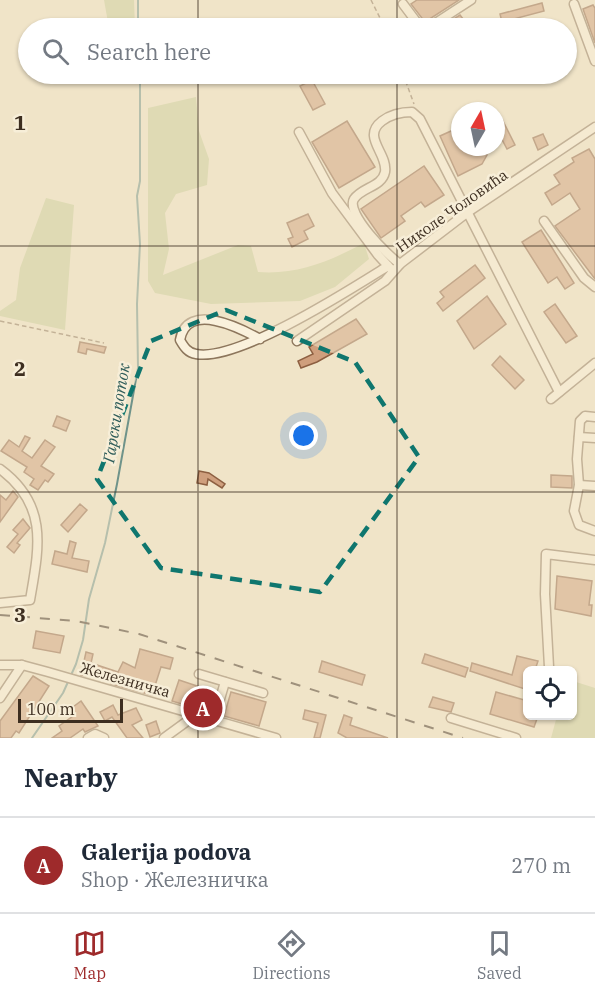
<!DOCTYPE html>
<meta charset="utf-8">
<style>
body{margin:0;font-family:"IBM Plex Serif",serif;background:#f6f6f7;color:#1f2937}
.controls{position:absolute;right:18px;bottom:18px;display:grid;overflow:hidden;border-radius:9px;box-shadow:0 2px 4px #0004}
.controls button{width:54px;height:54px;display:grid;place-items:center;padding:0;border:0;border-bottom:2px solid #e0e1e3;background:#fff;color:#1f2937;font:30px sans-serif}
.compass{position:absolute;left:451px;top:102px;width:54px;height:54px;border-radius:50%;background:#fff;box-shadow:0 2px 4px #0004;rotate:9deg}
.scale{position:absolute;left:18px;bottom:15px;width:105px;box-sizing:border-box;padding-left:6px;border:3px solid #3d2e20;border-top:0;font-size:16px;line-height:21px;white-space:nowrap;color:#3d2e20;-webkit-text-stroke:4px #f7eed8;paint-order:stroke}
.you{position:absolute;left:304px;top:436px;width:21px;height:21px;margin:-15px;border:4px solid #fff;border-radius:50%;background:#1a73e8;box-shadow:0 0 0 9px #1a73e833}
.badge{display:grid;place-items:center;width:39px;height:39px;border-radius:50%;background:#9e2a2b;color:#fff;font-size:20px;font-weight:700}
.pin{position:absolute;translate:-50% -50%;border:3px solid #fff;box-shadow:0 2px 6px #0006}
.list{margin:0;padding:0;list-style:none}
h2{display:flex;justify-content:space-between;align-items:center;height:78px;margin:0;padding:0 24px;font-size:26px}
h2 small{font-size:20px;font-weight:400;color:#747a83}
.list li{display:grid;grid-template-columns:39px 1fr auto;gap:18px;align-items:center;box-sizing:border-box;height:96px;padding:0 24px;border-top:2px solid #e0e1e3}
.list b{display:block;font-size:22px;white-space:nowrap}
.list p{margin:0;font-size:20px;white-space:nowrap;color:#747a83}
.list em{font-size:20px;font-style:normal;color:#747a83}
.icon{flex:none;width:33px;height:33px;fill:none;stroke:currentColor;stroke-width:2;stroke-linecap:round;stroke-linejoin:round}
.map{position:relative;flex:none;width:595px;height:738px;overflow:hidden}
.search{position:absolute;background:#fff;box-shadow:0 2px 4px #0004;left:18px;right:18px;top:18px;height:66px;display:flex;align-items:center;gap:15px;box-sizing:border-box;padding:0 21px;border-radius:33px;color:#747a83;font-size:22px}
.sheet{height:174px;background:#fff}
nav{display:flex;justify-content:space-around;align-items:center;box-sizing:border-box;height:84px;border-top:2px solid #e0e1e3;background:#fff;font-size:16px;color:#747a83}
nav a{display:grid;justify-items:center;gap:3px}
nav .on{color:#9e2a2b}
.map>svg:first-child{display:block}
.green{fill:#c9cf9b}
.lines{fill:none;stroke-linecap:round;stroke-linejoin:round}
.stream{stroke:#6f938a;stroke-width:2}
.building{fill:#cf9f7d;stroke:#8d5f41;stroke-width:1.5}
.minor-casing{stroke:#8d765c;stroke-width:11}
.path{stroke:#8d765c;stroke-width:1.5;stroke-dasharray:4.5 3;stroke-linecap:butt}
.minor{stroke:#faf1dc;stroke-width:8}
.rail{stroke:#3d2e20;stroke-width:2;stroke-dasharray:10 10;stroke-linecap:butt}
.marked{fill:none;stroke:#0f766e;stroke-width:4.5;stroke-dasharray:12 8;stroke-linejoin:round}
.grid{fill:none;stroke:#3d2e20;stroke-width:1.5;stroke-opacity:0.55}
.labels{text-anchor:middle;stroke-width:5;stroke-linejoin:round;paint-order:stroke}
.street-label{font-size:15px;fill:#3d2e20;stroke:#f7eed8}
.water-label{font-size:16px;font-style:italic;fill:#2f5d5a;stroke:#f7eed8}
.grid-label{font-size:20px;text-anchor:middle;font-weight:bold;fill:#3d2e20;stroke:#f7eed8;stroke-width:5;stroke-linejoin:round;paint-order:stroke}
</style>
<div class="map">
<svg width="595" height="738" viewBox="0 0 595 738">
<rect width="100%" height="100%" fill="#f0e4c8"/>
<!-- green -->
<g class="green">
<path d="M104 0H134L135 28H109Z"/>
<path d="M196 97 199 131 209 159 207 185 176 194 165 213 169 249 163 275 238 245 251 246 258 272C298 275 330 261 364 243L369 259 335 287 300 301 211 304 155 293 148 281V108Z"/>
<path d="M46 198 74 205 65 330 0 316V311L16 300 20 268Z"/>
<path d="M573 681 595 688V738H551L557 716H572Z"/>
</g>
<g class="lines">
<!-- stream -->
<g class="stream">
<path d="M138 0V28"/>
<path d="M32 738 63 693 76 664 83 640 89 599 105 543 117 484 138 368 137 304 140 244 137 196 140 181V74"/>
</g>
</g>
<!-- building -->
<g class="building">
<path d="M417 0H459L425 22 411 4Z"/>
<path d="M542 3 544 11 502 22 500 14Z"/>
<path d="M593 5 595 8V43L583 9Z"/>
<path d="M460 15 467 24 461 28H447L444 25Z"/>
<path d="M312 80 325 104 313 110 300 86Z"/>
<path d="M502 119 515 145 507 149 496 128V123Z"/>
<path d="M347 121 375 167 339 188 312 142Z"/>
<path d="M460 127V147H483L487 155 482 164 458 176 440 136Z"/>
<path d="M543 134 548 145 538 150 533 138Z"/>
<path d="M589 149 595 159V279L555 226 580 209 570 193 552 205 545 193 560 184 554 175 574 162 572 158Z"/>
<path d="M424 166 444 195 425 207 421 202 401 216 405 221 381 238 361 209Z"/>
<path d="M308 214 314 226 304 231 308 239 292 247 288 239 293 237 287 223Z"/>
<path d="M541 230 574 283 565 289 557 277 548 283 522 242Z"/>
<path d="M475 265 485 278 443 311 437 303 444 297 440 292Z"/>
<path d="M487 296 506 324 474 349 457 321Z"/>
<path d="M555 304 577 336 566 343 544 312Z"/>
<path d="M356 319 367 334 317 362 301 368 298 361 313 354 309 347Z"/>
<path d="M80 342 106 347 104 353 87 349 86 354 78 352Z"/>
<path d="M500 356 524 380 515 389 492 365Z"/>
<path d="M57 416 70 421 66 431 53 426Z"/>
<path d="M25 436 30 438 22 451 32 458 45 440 55 447 41 466 54 474 48 482 45 480 38 490 30 485 34 479 24 472 27 467 1 451 9 440 19 447Z"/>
<path d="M199 471 209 473 225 484 222 488 208 479 207 485 197 483Z"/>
<path d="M551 475 572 476V488L551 487Z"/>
<path d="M13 491 18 497 0 522V495L6 500Z"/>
<path d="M80 504 87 510 68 532 61 525Z"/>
<path d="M23 519 30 528 17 543 20 545 14 553 7 547 18 534 13 530Z"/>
<path d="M70 541 76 543 72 558 89 561 87 572 52 564 55 551 67 554Z"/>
<path d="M557 576 592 581 589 605H592L591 616 555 609Z"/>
<path d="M36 631 64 636 60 653 33 648Z"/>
<path d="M140 649 173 658 170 669 161 667 152 695 111 684 114 678 89 670 88 676 81 675 86 652 93 654 91 663 118 672 123 662 135 668Z"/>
<path d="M425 654 468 668 465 677 422 663Z"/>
<path d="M517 656 538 661 535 670 528 669V690L470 671 472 663 512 675Z"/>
<path d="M322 661 365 675 362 685 319 672Z"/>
<path d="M33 676 49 686 19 733 16 731 11 738H0V721Z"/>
<path d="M179 680 215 692 208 712 172 701Z"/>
<path d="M231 692 266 702 259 726 224 716Z"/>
<path d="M496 692 528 701V716H538L534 727 490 714Z"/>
<path d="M433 697 454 703 451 712 429 707Z"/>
<path d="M81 701 98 726 85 732 83 729 70 738H52L62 731 59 726 73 716 69 710Z"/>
<path d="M113 705 118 715 136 708 142 720 132 725 143 738H127L112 717 105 721 100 712Z"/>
<path d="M305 710 326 715 320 738H314L318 723 303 719Z"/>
<path d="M344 715 352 718 350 725 388 738H347L338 733Z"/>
<path d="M156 721 160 733 150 737 146 725Z"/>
</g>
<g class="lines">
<defs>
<g id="minor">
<path d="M403 4 421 28"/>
<path d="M574 4 595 61"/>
<path d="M428 28 471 0"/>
<path d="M299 132 332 193 378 255 390 268"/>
<path d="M544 221 584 278 595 287"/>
<path d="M400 264C388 256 345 213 354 199 362 187 382 187 385 172 388 153 361 137 382 121 390 115 402 112 412 112L420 119 559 392"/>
<path d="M260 339C240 328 187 301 180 340 184 347 188 353 196 354 238 362 351 289 388 266"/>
<path d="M297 341 385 281 400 264 468 212 595 127"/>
<path d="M551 399 595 363"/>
<path d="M595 417 585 416 580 421 577 459 579 485 574 511 579 525 595 531"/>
<path d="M579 437 595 438"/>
<path d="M0 469C49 505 39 548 30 600L0 603"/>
<path d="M579 485 595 486"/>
<path d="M0 665H22L48 672 276 738"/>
<path d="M549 667 545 594 546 554 595 560"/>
<path d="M199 674 263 693"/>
<path d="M0 698 22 665"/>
<path d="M451 718 516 738"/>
<path d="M214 719 225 682"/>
<path d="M88 738 95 734 104 738"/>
<path d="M164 738 197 714"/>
</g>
</defs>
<!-- minor casing -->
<use href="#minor" class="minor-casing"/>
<!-- path -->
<g class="path">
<path d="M371 0 385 28"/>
<path d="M403 74 414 104"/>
<path d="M0 321 104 343"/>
</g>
<!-- minor -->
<use href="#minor" class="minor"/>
<!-- rail -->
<path class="rail" d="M0 615 76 621 139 634 463 738"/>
</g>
<!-- marked area -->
<path d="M0 0H595V738H0ZM226 310 355 362 419 457 320 592 161 568 97 479 151 341Z" fill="#f0e4c8" fill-opacity=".55" fill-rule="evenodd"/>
<path class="marked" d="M226 310 355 362 419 457 320 592 161 568 97 479 151 341Z"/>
<!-- grid -->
<path class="grid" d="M198 0V28M397 0V28M198 74V738M397 74V738M0 246H595M0 492H595"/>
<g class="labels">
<!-- street labels -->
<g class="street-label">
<text transform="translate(452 211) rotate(-35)" y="5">Николе Чоловића</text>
<text transform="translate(125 680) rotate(16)" y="5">Железничка</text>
</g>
<!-- water labels -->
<g class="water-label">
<text transform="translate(116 413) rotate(-81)" y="6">Гарски поток</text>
</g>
</g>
<g class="grid-label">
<text x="20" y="130">1</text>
<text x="20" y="376">2</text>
<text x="20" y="622">3</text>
</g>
</svg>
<div class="controls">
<button><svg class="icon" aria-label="locate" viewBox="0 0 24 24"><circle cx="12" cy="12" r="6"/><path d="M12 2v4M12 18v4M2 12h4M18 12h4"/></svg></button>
</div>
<svg class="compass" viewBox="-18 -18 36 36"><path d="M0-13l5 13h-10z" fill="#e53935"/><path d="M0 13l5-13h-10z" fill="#747a83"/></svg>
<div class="scale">100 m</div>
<div class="you"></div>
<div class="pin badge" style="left:203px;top:708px">A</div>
<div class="search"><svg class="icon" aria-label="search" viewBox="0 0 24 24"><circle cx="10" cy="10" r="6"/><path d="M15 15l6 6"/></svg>Search here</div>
</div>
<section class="sheet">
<h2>Nearby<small></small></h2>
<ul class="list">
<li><span class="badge">A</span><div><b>Galerija podova</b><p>Shop · Железничка</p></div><em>270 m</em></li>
</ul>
</section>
<nav>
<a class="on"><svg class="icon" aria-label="map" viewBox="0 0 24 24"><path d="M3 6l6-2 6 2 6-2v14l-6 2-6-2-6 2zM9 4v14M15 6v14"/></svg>Map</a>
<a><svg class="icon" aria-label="directions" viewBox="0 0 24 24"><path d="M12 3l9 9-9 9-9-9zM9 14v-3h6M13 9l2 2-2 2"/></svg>Directions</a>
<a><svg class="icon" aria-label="saved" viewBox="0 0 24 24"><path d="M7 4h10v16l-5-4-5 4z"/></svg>Saved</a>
</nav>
